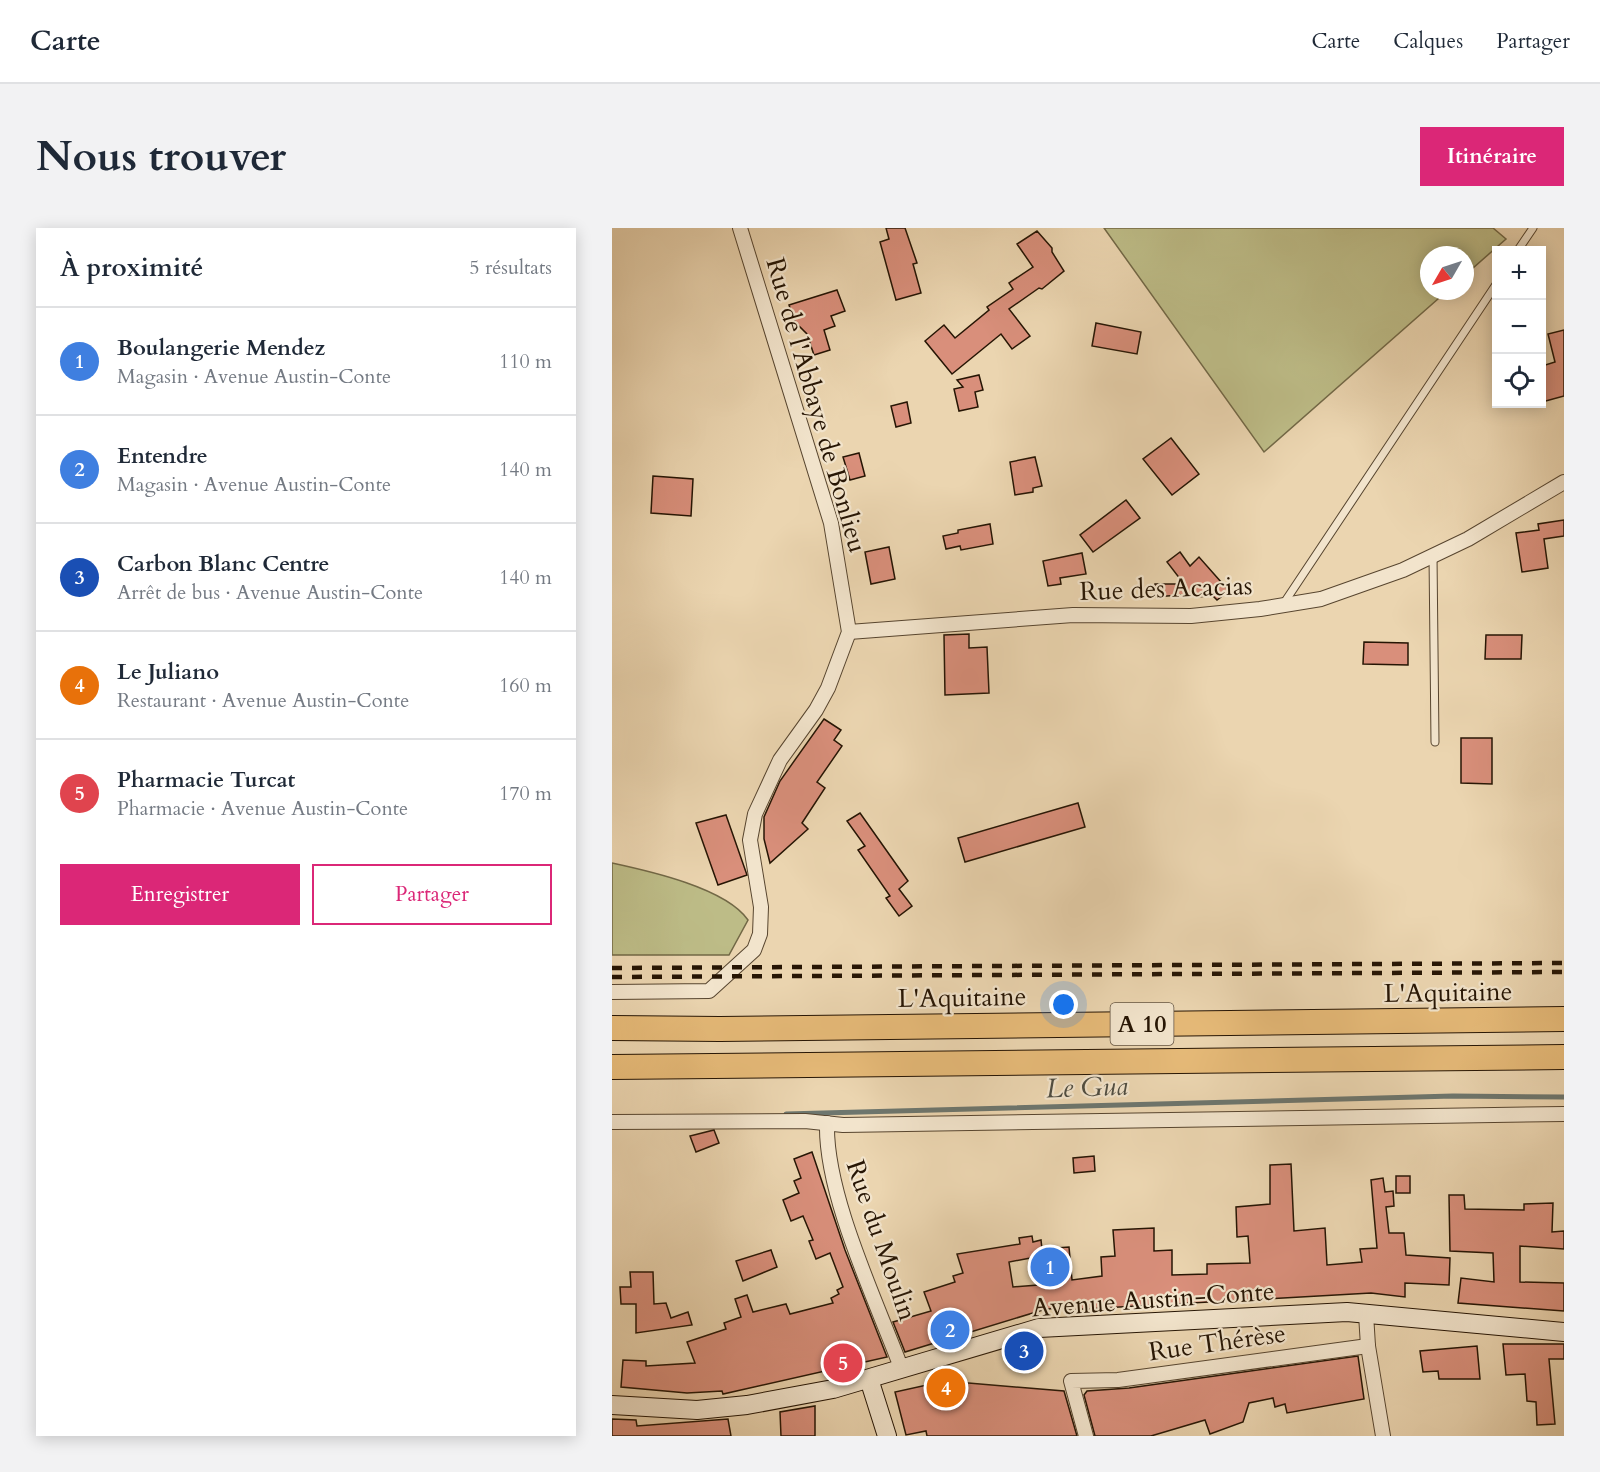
<!DOCTYPE html>
<html lang="fr">
<meta charset="utf-8">
<style>
body{margin:0;font-family:Cardo,serif;background:#f2f2f3;color:#1f2937}
.controls{position:absolute;right:18px;top:18px;display:grid;overflow:hidden;border-radius:0px;box-shadow:0 3px 15px #0003}
.controls button{width:54px;height:54px;display:grid;place-items:center;padding:0;border:0;border-bottom:2px solid #e0e1e3;background:#fff;color:#1f2937;font:30px sans-serif}
.compass{position:absolute;left:808px;top:18px;width:54px;height:54px;border-radius:50%;background:#fff;box-shadow:0 3px 15px #0003;rotate:231deg}
.you{position:absolute;left:452px;top:777px;width:21px;height:21px;margin:-15px;border:4px solid #fff;border-radius:50%;background:#1a73e8;box-shadow:0 0 0 9px #1a73e833}
.badge{display:grid;place-items:center;width:39px;height:39px;border-radius:50%;background:#db2777;color:#fff;font-size:20px;font-weight:700}
.pin{position:absolute;translate:-50% -50%;border:3px solid #fff;box-shadow:0 2px 6px #0006}
.list{margin:0;padding:0;list-style:none}
h2{display:flex;justify-content:space-between;align-items:center;height:78px;margin:0;padding:0 24px;font-size:26px}
h2 small{font-size:20px;font-weight:400;color:#747a83}
.list li{display:grid;grid-template-columns:39px 1fr auto;gap:18px;align-items:center;box-sizing:border-box;height:108px;padding:0 24px;border-top:2px solid #e0e1e3}
.list b{display:block;font-size:22px;white-space:nowrap}
.list p{margin:0;font-size:20px;white-space:nowrap;color:#747a83}
.list em{font-size:20px;font-style:normal;color:#747a83}
.actions{display:flex;gap:12px;padding:18px 24px}
.actions a{flex:1;padding:14px 0;border:2px solid #db2777;border-radius:0px;text-align:center;font-size:21px;color:#db2777}
.actions .main{background:#db2777;color:#fff}
.icon{flex:none;width:33px;height:33px;fill:none;stroke:currentColor;stroke-width:2;stroke-linecap:round;stroke-linejoin:round}
.map{position:relative;flex:none;width:952px;height:1208px;overflow:hidden;border-radius:0px}
header{display:flex;align-items:center;gap:36px;box-sizing:border-box;height:84px;padding:0 30px;background:#fff;border-bottom:2px solid #e0e1e3}
header strong{font-size:28px}
nav{display:flex;gap:33px;margin-inline-start:auto;font-size:21px}
.intro{display:flex;align-items:center;justify-content:space-between;box-sizing:border-box;height:144px;padding:0 36px}
h1{margin:0;font-size:42px}
.button{padding:15px 27px;border-radius:0px;background:#db2777;color:#fff;font-size:21px;font-weight:700}
main{display:flex;gap:36px;padding:0 36px}
aside{flex:1;background:#fff;border-radius:0px;box-shadow:0 3px 15px #0003}
.map>svg:first-child{display:block}
.green{fill:#bdbc87;stroke:#726846;stroke-width:1.5}
.lines{fill:none;stroke-linecap:round;stroke-linejoin:round}
.stream{stroke:#6d766e;stroke-width:5}
.building{fill:#d98f7b;stroke:#261504;stroke-width:1.5;fill-rule:evenodd}
.lane-casing{stroke:#57452f;stroke-width:9}
.street-casing{stroke:#57452f;stroke-width:16}
.secondary-casing{stroke:#261504;stroke-width:20}
.highway-casing{stroke:#261504;stroke-width:26}
.lane{stroke:#f2e4cc;stroke-width:7}
.street{stroke:#f2e4cc;stroke-width:14}
.secondary{stroke:#f2e4cc;stroke-width:18}
.highway{stroke:#e6ba78;stroke-width:24}
.rail{stroke:#261504;stroke-width:4.5;stroke-dasharray:10 10;stroke-linecap:butt}
.labels{text-anchor:middle;stroke-width:4.5;stroke-linejoin:round;paint-order:stroke}
.shield{fill:#f2e4cc;stroke:#635340;stroke-width:1.5}
.shield-label{font-size:24px;font-weight:bold;fill:#261504}
.street-label{font-size:26px;fill:#261504;stroke:#f2e4cc}
.water-label{font-size:27px;font-style:italic;fill:#4f4d42;stroke:#f2e4cc}
</style>
<header>
<strong>Carte</strong>
<nav><a>Carte</a><a>Calques</a><a>Partager</a></nav>
</header>
<div class="intro"><h1>Nous trouver</h1><a class="button">Itinéraire</a></div>
<main>
<aside>
<h2>À proximité<small>5 résultats</small></h2>
<ul class="list">
<li><span class="badge" style="background:#3f7fe0">1</span><div><b>Boulangerie Mendez</b><p>Magasin · Avenue Austin-Conte</p></div><em>110 m</em></li>
<li><span class="badge" style="background:#3f7fe0">2</span><div><b>Entendre</b><p>Magasin · Avenue Austin-Conte</p></div><em>140 m</em></li>
<li><span class="badge" style="background:#1a4fb4">3</span><div><b>Carbon Blanc Centre</b><p>Arrêt de bus · Avenue Austin-Conte</p></div><em>140 m</em></li>
<li><span class="badge" style="background:#e8710a">4</span><div><b>Le Juliano</b><p>Restaurant · Avenue Austin-Conte</p></div><em>160 m</em></li>
<li><span class="badge" style="background:#e0444e">5</span><div><b>Pharmacie Turcat</b><p>Pharmacie · Avenue Austin-Conte</p></div><em>170 m</em></li>
</ul>
<div class="actions"><a class="main">Enregistrer</a><a>Partager</a></div>
</aside>
<div class="map">
<svg width="952" height="1208" viewBox="0 0 952 1208">
<rect width="100%" height="100%" fill="#ebd5b0"/>
<filter id="stains"><feTurbulence type="fractalNoise" baseFrequency=".00333" numOctaves="4"/><feColorMatrix values="0 0 0 0 .2 0 0 0 0 .09 0 0 0 0 .02 0 0 0 .5 -.17"/></filter>
<radialGradient id="worn" r=".72"><stop offset=".6" stop-color="#630" stop-opacity="0"/><stop offset="1" stop-color="#630" stop-opacity=".3"/></radialGradient>
<!-- green -->
<g class="green">
<path d="M492 0H881L894 11 853 47V27H817V63H835L652 224Z"/>
<path d="M0 635C37 643 114 660 136 692L117 727H0Z"/>
</g>
<g class="lines">
<!-- stream -->
<path class="stream" d="M174 886 841 868 952 869"/>
</g>
<!-- building -->
<g class="building">
<path d="M274 0H293L305 35 301 36 309 65 284 72 268 14 277 11Z"/>
<path d="M425 3 440 20V24L452 43 430 61 427 60 397 81 418 108 400 121 389 106 340 146 313 113 332 97 343 110 377 82 375 79 401 61 397 55 421 39 405 16Z"/>
<path d="M225 62 233 83 219 88 223 98 212 102 218 122 202 127 195 106 183 94 177 77Z"/>
<path d="M484 95 529 104 525 126 480 118Z"/>
<path d="M952 102V168L930 174V138L943 134 936 106Z"/>
<path d="M367 147 371 162 363 164 366 179 347 183 342 161 351 159 345 152Z"/>
<path d="M295 174 299 195 284 199 279 178Z"/>
<path d="M559 210 587 246 560 267 531 231Z"/>
<path d="M247 225 253 248 238 252 231 229Z"/>
<path d="M423 229 430 258 421 260V264L403 267 398 234Z"/>
<path d="M41 248 81 251 79 288 39 285Z"/>
<path d="M514 272 528 290 481 324 468 307Z"/>
<path d="M952 292V308L932 311 936 340 910 344 904 305 927 302 926 296Z"/>
<path d="M378 296 381 316 349 322 348 318 334 321 331 308 346 305V302Z"/>
<path d="M277 319 283 351 259 356 253 324Z"/>
<path d="M568 324 578 338 587 329 617 363 605 372 601 368 582 369 580 366 543 369V356H572L555 334Z"/>
<path d="M470 325 474 346 448 350 449 356 436 358 431 333Z"/>
<path d="M357 406V420L375 419 377 465 333 467 332 407Z"/>
<path d="M874 407H910L909 431H873Z"/>
<path d="M752 414 796 415V437L751 436Z"/>
<path d="M212 491 229 502 222 512 230 518 205 554 213 560 190 595 196 601 158 635 152 611V589L168 553Z"/>
<path d="M849 510H880V556L849 555Z"/>
<path d="M466 575 473 599 353 634 346 610Z"/>
<path d="M248 585 296 653 287 661 300 678 287 688 274 670 278 668 246 622 253 618 235 593Z"/>
<path d="M114 587 135 647 106 657 84 595Z"/>
<path d="M102 902 107 915 84 924 78 908Z"/>
<path d="M200 924 233 1022 275 1129 111 1166 110 1163 75 1165 9 1159 11 1132 34 1133V1138L83 1135 75 1114 114 1101 112 1095 129 1089 123 1071 135 1067 141 1084 174 1076 178 1086 221 1075 219 1070 227 1066 225 1062 231 1059 218 1025 204 1031 197 1013 201 1012 191 988 179 993 171 972 187 965 182 953 189 950 182 931Z"/>
<path d="M482 928 483 943 462 945 461 930Z"/>
<path d="M679 936 682 1003 713 1000 715 1037 750 1034 748 1021 765 1020 759 952 771 950 773 964 781 963 782 978 774 979 777 1005H792L794 1027 838 1030 837 1057 793 1055V1069L759 1065 454 1082V1080L434 1081 293 1124 281 1094 319 1083 312 1064 343 1054 341 1048 351 1045 345 1026 408 1016 407 1010 420 1008 421 1014 429 1012 430 1021 457 1019 460 1052 490 1048 489 1029 503 1028 501 1002 542 1000V1023L560 1022V1047L595 1046V1036L638 1035 636 1008 625 1009 624 979 658 976V937ZM424 1029 426 1057 401 1059 397 1034Z"/>
<rect x="784" y="948" width="14" height="17"/>
<path d="M837 967H852L853 981 912 982V976L941 975 940 1004 952 1003V1021L908 1018V1054L952 1055V1083L846 1075 849 1050 882 1054 881 1025 838 1023Z"/>
<path d="M159 1022 165 1039 131 1053 124 1033Z"/>
<path d="M18 1044H41L42 1076 54 1075 59 1090 76 1084 80 1097 24 1105V1076H9L8 1059H19Z"/>
<path d="M891 1116H952V1131H937L943 1196 925 1197 924 1174 915 1173 913 1146 894 1147Z"/>
<path d="M865 1118 868 1151H827L826 1143 811 1144 808 1123Z"/>
<path d="M746 1128 752 1171 675 1185 673 1176 663 1179 661 1170 637 1175 631 1194 598 1206 593 1192 539 1208H483L472 1167 475 1163 517 1160Z"/>
<path d="M333 1153 452 1163 465 1208H315L314 1203 294 1207 283 1164Z"/>
<path d="M203 1178V1208H169L168 1184Z"/>
<path d="M0 1191 24 1192 25 1198 116 1191 119 1208H0Z"/>
</g>
<g class="lines">
<defs>
<g id="lane">
<path d="M906 22 921 0"/>
<path d="M821 328 823 514"/>
<path d="M672 375 885 55"/>
</g>
<g id="street">
<path d="M237 404 461 387 579 388 648 381 709 371 791 342 856 311 952 254"/>
<path d="M0 764 97 763 142 722 148 706 149 679 138 612 143 586 168 532 204 482 216 460 237 404 219 295 128 0"/>
<path d="M0 894 193 893 231 897 952 886"/>
<path d="M215 895C213 967 264 1072 290 1142"/>
<path d="M754 1086 756 1118 771 1208"/>
<path d="M474 1208 459 1153 506 1152 756 1118"/>
</g>
<g id="secondary">
<path d="M257 1151 275 1208"/>
<path d="M0 1177 85 1182 135 1177 221 1161 427 1100 735 1084 952 1104"/>
</g>
<g id="highway">
<path d="M0 800 108 801 952 791"/>
<path d="M0 839 952 829"/>
</g>
</defs>
<!-- lane casing -->
<use href="#lane" class="lane-casing"/>
<!-- street casing -->
<use href="#street" class="street-casing"/>
<!-- secondary casing -->
<use href="#secondary" class="secondary-casing"/>
<!-- highway casing -->
<use href="#highway" class="highway-casing"/>
<!-- lane -->
<use href="#lane" class="lane"/>
<!-- street -->
<use href="#street" class="street"/>
<!-- secondary -->
<use href="#secondary" class="secondary"/>
<!-- highway -->
<use href="#highway" class="highway"/>
<!-- rail -->
<g class="rail">
<path d="M0 740 952 735"/>
<path d="M0 749 952 744"/>
</g>
</g>
<g class="labels">
<!-- shield labels -->
<rect class="shield" x="498.5" y="775" width="63" height="42" rx="4.5"/>
<g class="shield-label">
<text x="530" y="804">A 10</text>
</g>
<!-- street labels -->
<g class="street-label">
<text transform="translate(205 177) rotate(74)" y="9">Rue de l'Abbaye de Bonlieu</text>
<text transform="translate(554 360) rotate(-2)" y="9">Rue des Acacias</text>
<text transform="translate(836 764) rotate(-1)" y="9">L'Aquitaine</text>
<text transform="translate(350 769) rotate(-1)" y="9">L'Aquitaine</text>
<text transform="translate(270 1012) rotate(71)" y="9">Rue du Moulin</text>
<text transform="translate(541 1071) rotate(-4)" y="9">Avenue Austin-Conte</text>
<text transform="translate(605 1114) rotate(-8)" y="9">Rue Thérèse</text>
</g>
<!-- water labels -->
<g class="water-label">
<text transform="translate(475 859) rotate(-2)" y="9">Le Gua</text>
</g>
</g>
<rect width="100%" height="100%" filter="url(#stains)"/>
<rect width="100%" height="100%" fill="url(#worn)"/>
</svg>
<div class="controls">
<button>+</button>
<button>−</button>
<button><svg class="icon" aria-label="locate" viewBox="0 0 24 24"><circle cx="12" cy="12" r="6"/><path d="M12 2v4M12 18v4M2 12h4M18 12h4"/></svg></button>
</div>
<svg class="compass" viewBox="-18 -18 36 36"><path d="M0-13l5 13h-10z" fill="#e53935"/><path d="M0 13l5-13h-10z" fill="#747a83"/></svg>
<div class="you"></div>
<div class="pin badge" style="left:438px;top:1039px;background:#3f7fe0">1</div>
<div class="pin badge" style="left:338px;top:1102px;background:#3f7fe0">2</div>
<div class="pin badge" style="left:412px;top:1123px;background:#1a4fb4">3</div>
<div class="pin badge" style="left:334px;top:1160px;background:#e8710a">4</div>
<div class="pin badge" style="left:231px;top:1135px;background:#e0444e">5</div>
</div>
</main>
